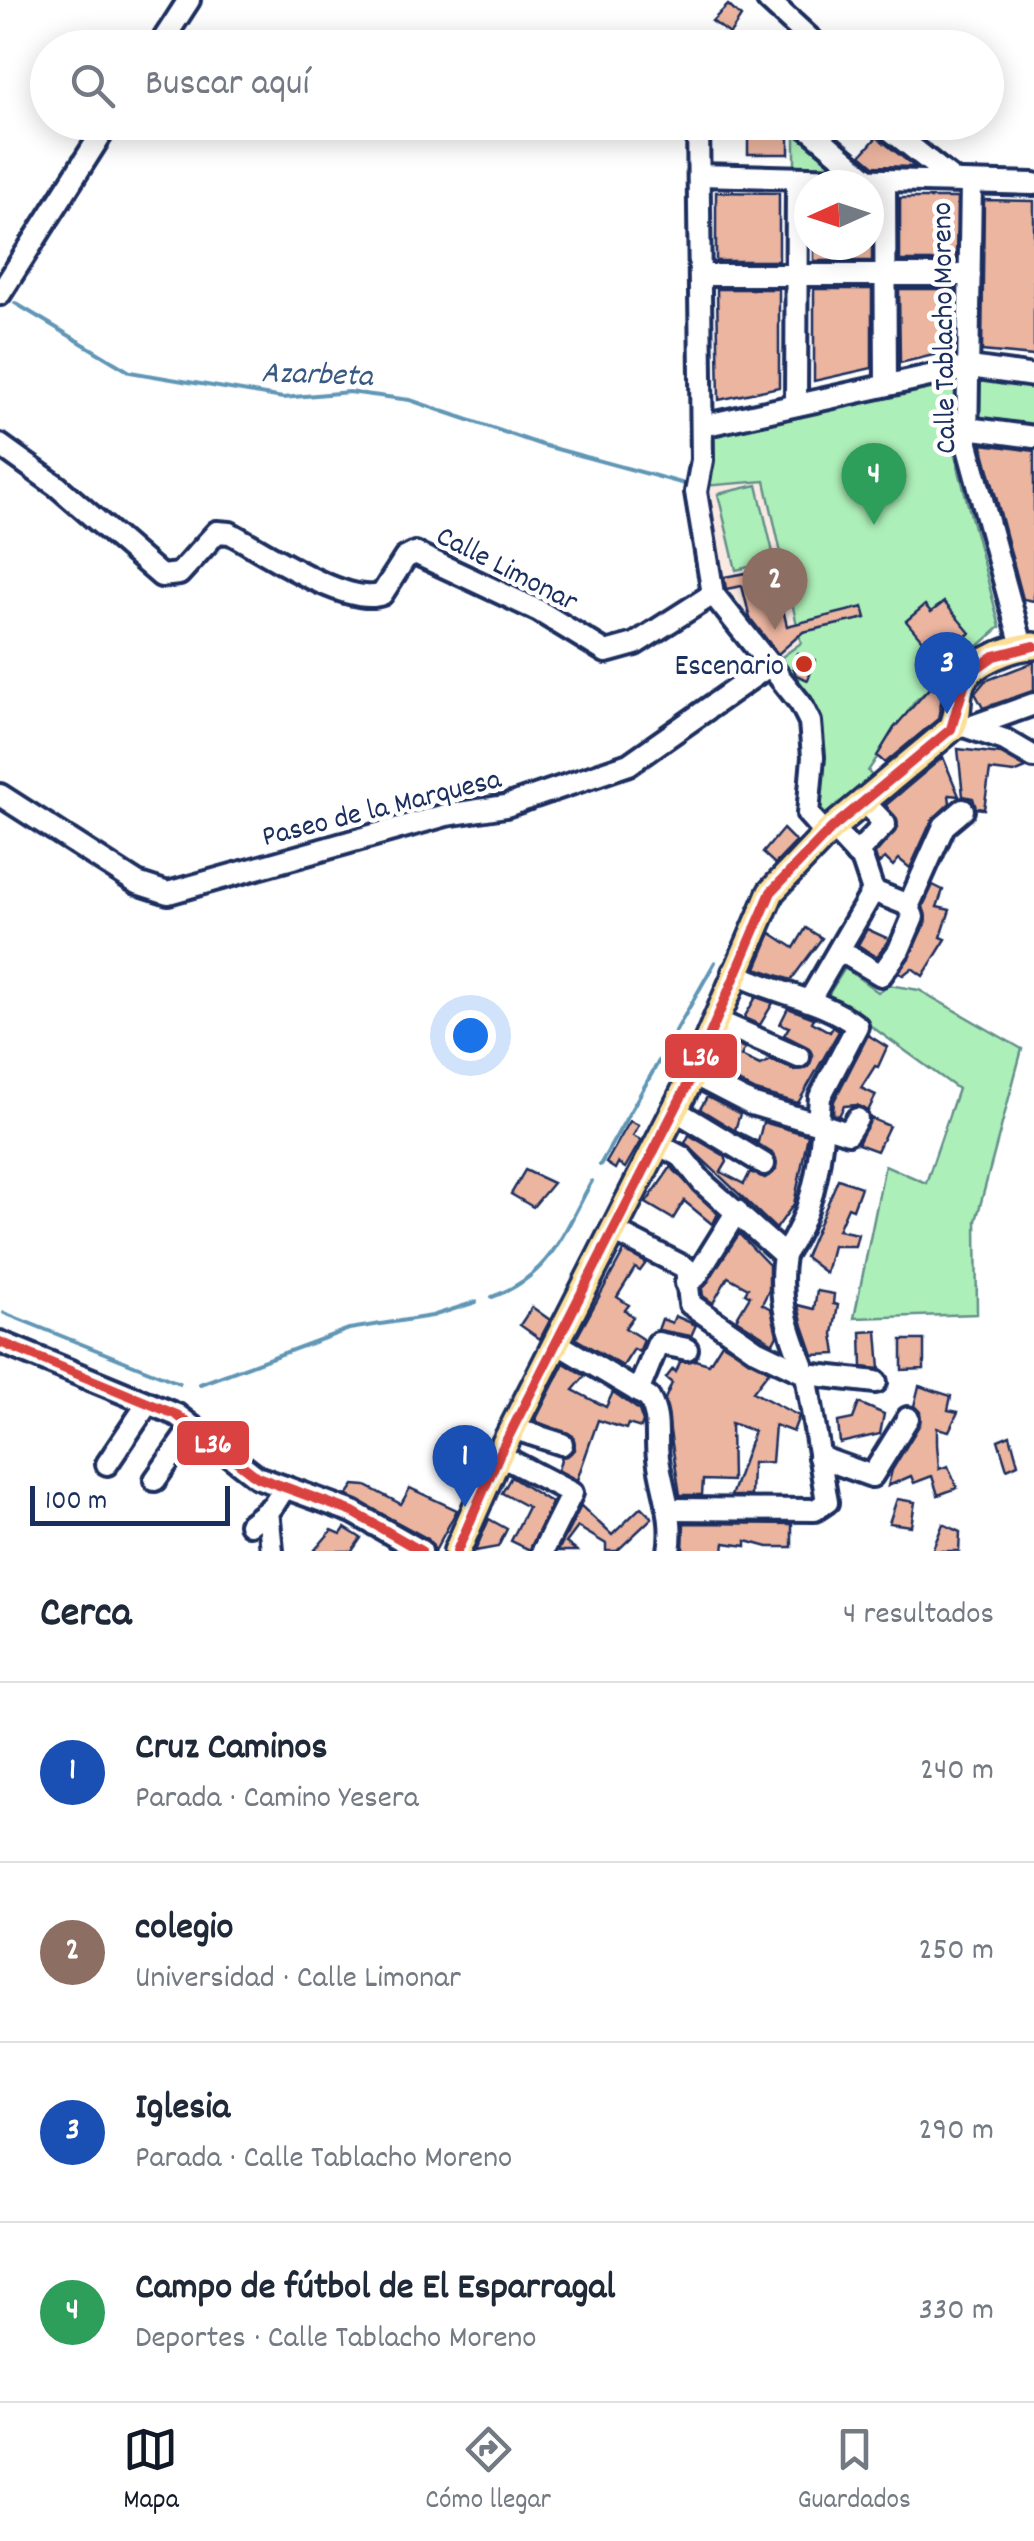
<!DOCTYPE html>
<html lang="es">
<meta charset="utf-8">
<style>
body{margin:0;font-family:Dekko,sans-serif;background:#f6f6f7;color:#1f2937}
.compass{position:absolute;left:794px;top:170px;width:90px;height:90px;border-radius:50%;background:#fff;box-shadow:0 5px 25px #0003;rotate:267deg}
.scale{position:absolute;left:30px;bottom:25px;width:200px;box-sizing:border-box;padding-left:10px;border:5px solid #1b2f5e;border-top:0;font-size:28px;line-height:35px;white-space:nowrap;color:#1b2f5e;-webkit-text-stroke:8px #fff;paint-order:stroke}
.you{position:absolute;left:470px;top:1035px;width:35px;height:35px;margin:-25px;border:8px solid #fff;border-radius:50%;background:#1a73e8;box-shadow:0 0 0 15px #1a73e833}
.badge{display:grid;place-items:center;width:65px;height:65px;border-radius:50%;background:#111827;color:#fff;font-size:32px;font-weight:700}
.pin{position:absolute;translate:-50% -82px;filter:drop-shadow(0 2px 5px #0008)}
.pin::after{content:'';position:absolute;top:52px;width:35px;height:30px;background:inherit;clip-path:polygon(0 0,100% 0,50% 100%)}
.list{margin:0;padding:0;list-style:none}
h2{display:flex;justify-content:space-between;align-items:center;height:130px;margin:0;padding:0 40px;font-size:42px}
h2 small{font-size:32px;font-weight:400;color:#747a83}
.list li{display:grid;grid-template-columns:65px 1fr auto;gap:30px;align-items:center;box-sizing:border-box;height:180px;padding:0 40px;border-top:2px solid #e0e1e3}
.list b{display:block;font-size:38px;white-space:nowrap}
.list p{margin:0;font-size:32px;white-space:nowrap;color:#747a83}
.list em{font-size:32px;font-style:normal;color:#747a83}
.icon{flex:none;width:55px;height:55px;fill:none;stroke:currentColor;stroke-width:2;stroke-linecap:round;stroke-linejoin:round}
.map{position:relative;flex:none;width:1034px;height:1551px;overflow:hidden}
.search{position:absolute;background:#fff;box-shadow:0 5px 25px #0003;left:30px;right:30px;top:30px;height:110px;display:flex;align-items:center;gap:25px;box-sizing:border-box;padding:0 35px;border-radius:55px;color:#747a83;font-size:38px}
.sheet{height:850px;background:#fff}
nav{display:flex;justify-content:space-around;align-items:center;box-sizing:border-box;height:140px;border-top:2px solid #e0e1e3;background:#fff;font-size:28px;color:#747a83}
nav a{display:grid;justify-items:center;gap:5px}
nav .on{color:#111827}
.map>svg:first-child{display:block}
.built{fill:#f9e9e2}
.green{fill:#adefb8;stroke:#648f8b;stroke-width:2.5}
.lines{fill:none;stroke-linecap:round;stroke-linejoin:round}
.stream{stroke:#6196b5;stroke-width:4}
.building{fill:#ebb5a0;stroke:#1b2f5e;stroke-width:2.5}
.minor-casing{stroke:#1b2f5e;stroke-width:28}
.major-casing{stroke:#1b2f5e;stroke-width:32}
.minor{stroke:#fff;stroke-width:20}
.major{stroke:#fcde96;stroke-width:25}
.bus-1-casing{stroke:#fff;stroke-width:18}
.bus-1{stroke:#da4241;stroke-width:10}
.poi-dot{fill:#c8321e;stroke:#fff;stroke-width:4}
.labels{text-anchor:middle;stroke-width:9;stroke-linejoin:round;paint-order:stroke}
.street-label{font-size:30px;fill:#1b2f5e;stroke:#fff}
.poi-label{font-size:30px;fill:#1b2f5e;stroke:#fff;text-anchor:end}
.water-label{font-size:32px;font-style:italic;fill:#385a82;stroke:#fff}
.line-badge{stroke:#fff;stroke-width:4}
.badge-label{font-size:28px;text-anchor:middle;font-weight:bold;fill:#fff}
</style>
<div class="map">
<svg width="1034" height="1551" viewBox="0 0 1034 1551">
<rect width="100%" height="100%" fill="#fff"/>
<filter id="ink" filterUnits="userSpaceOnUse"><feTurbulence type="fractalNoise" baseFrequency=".01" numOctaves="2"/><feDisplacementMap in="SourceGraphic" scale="20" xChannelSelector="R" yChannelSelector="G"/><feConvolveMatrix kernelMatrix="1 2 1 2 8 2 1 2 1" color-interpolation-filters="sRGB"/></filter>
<g filter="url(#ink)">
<!-- built -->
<path class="built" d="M765 481 801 644 775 662 725 603 700 486Z"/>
<!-- green -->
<g class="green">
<path d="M795 135 826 157 830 166H795Z"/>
<path d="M976 377 1034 383V430L974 422Z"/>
<path d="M960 378V436L951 440 1000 627 915 701 868 771 874 779 826 821 815 811 820 750 775 662 801 643 765 481 703 486 708 431Z"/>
<path d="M757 485 775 561 736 570 718 494Z"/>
<path d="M845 968 878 992 889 985 919 990 1022 1049 976 1221 977 1314 854 1318 885 1165 926 1183 958 1089 828 995Z"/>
</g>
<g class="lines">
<!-- stream -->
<g class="stream">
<path d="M15 303 130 372 283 398 349 392 410 400 542 445 685 484"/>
<path d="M600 1165 715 962"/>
<path d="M492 1297C551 1276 564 1231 592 1181"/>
<path d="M4 1313 179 1383"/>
<path d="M200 1384 349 1329 432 1316 476 1302"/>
</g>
</g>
<!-- building -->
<g class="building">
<path d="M728 5 741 17 730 34 712 21Z"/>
<path d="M748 122H783L789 128V154H748Z"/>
<path d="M877 137 915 167 874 166 861 155Z"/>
<path d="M716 192 779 193V261H716Z"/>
<path d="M900 198H957L956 261H900Z"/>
<path d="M984 200 1034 201V356L982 351Z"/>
<rect x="814" y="245" width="58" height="16"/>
<path d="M717 289H779V387L719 400Z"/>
<path d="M814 289H872V368L814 381Z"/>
<path d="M899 289H956L955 350 900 363Z"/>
<path d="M982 444 1034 451V601L1023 599Z"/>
<path d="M773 568 787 626 863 607 866 618 803 632 778 654 750 618 742 586 726 589 724 577Z"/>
<path d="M944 602 970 633 938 659 906 621 925 605 931 612Z"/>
<path d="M797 653 815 660 808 680 796 675 793 667Z"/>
<path d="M1034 662V691L983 708 975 693 985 681Z"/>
<path d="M940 676 945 680 938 719 885 763 877 756 894 728Z"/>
<path d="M958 749 1001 754 1026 768 1014 773 990 770 984 809 976 808 973 798 963 796Z"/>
<path d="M943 757 959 796 949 795 950 803 932 820 910 868 899 859 893 866 885 858 878 864 875 854 898 827 886 805Z"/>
<path d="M783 829 796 842 775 864 763 853Z"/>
<path d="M933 885 943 890 937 907 950 910 941 937 946 939 923 976 912 968 903 975 899 973 926 922 923 906Z"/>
<path d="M806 928 822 938 791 980 756 968 771 933 794 948Z"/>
<path d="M867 929 889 939 877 957 858 945Z"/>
<path d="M756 997 773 1003 760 1025 744 1018Z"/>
<path d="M788 1008 814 1018 812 1022 830 1032 833 1027 839 1031 798 1103 756 1091 713 1069 721 1051 728 1054 732 1043 745 1048 741 1056 760 1065 771 1060 794 1070 808 1067 813 1056 809 1048 784 1035 789 1027 780 1024Z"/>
<path d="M868 1035 887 1047 878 1067 875 1066 861 1088 876 1095 868 1111 857 1105 844 1106 839 1116 833 1114 834 1101Z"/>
<path d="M707 1097 740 1114 735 1130 758 1142 763 1122 808 1135 794 1204 776 1229 685 1143 689 1135 725 1156 727 1162 721 1172 744 1184 750 1172 765 1178 776 1170 772 1153 700 1109Z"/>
<path d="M870 1118 889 1126 877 1151 858 1144Z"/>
<path d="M630 1121 639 1125 633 1136 641 1140 625 1168 618 1163 615 1169 606 1163Z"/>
<path d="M671 1167 718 1214 712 1224 684 1201 673 1219 646 1203Z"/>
<path d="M525 1170 553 1183 533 1207 511 1194Z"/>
<path d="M838 1179 861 1187 853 1209 848 1207 838 1230 858 1234 855 1246H833L826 1273 805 1257Z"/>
<path d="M739 1234 769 1265V1290L762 1304 771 1309 777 1335 773 1343 736 1319 750 1296 745 1293 748 1288 728 1277 713 1303 703 1296 702 1289Z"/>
<path d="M624 1251 646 1263 640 1271 635 1268 617 1297 629 1305 625 1310 633 1317 625 1328 644 1340 639 1352 634 1349 623 1366 576 1339Z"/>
<path d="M817 1291 834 1294 833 1304 838 1305 833 1334 836 1354 813 1355 803 1326 798 1305 814 1309Z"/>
<path d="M532 1307 550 1320 540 1339 520 1325Z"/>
<path d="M675 1316 696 1325 691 1336 658 1330 662 1319 672 1323Z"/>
<path d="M877 1331 880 1369 862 1367 861 1332Z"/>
<path d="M902 1340H924V1369L902 1370Z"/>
<path d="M722 1343 769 1371 753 1392 799 1416 793 1432 775 1425 772 1462 752 1463 751 1496H731L754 1431 731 1423 732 1481 703 1480 702 1495H680L665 1399 672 1383 666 1378 673 1369 676 1372 680 1362 695 1360 709 1364Z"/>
<path d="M564 1363 585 1376 573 1390 606 1407 613 1392 639 1410 643 1422 641 1428 628 1424 626 1429 598 1420 577 1480 558 1470 562 1457 575 1449 573 1436 535 1421Z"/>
<path d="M919 1386 951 1396 948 1410 958 1412 949 1431 937 1428V1444L939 1469 948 1466 957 1488 938 1495 932 1476 914 1483 911 1476 888 1486 892 1470 920 1424V1412L914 1406Z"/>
<path d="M859 1403 884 1414 880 1434 840 1443 838 1422 853 1419Z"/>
<path d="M1010 1435 1018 1464 1007 1469 998 1440Z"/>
<path d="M476 1446 472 1455 480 1459 474 1472 450 1459 457 1450Z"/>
<path d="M511 1477 552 1503 530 1550 511 1541 528 1507 502 1493Z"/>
<path d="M354 1485 366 1486 401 1504 410 1488 457 1510 435 1551 428 1539 347 1495Z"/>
<path d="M897 1499 915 1502 911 1526 889 1523Z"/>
<path d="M581 1506 612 1535 641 1507 652 1518 617 1551H606V1544L578 1527 566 1543 577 1551H558Z"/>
<path d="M489 1519 507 1529 498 1547 475 1551Z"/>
<path d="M684 1523 792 1524V1547H768L746 1541V1546L725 1543 724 1551H683Z"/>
<path d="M943 1524 960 1532 959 1551H932Z"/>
<path d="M345 1528 361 1538 352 1551H314L332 1530 341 1534Z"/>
</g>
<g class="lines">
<defs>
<g id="minor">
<path d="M768 0 820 48"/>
<path d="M158 48 189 0"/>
<path d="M698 122 702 460 696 492 713 594 801 704 810 722 813 757 808 814 826 834"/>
<path d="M801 122 869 180"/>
<path d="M880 122 952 179"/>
<path d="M699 175 1034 184"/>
<path d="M885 181 886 385"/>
<path d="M971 183 967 444 1022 646"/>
<path d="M700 275H970"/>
<path d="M0 294 109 122"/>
<path d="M796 405 797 178"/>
<path d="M702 426 970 367 1034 376"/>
<path d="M967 428 1034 437"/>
<path d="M0 445 57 486 161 576 179 574 217 532 230 533C262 550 348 608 382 594L405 558 415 553 539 611 606 652 635 644 713 594"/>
<path d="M955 723 1005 740 1034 757"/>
<path d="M970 727 1034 704"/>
<path d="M0 795 137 883 168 893 446 815 506 806 629 764 770 665"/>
<path d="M856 854 885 824 863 801"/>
<path d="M908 907 944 826 963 810"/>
<path d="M839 950 881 975 899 950 913 917 908 905 873 891"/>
<path d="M733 972C774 994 821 998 857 1026L820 1097 818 1123"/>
<path d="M809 1001 873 891 863 861 832 828"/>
<path d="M717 1021 799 1057"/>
<path d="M693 1074 751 1104 823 1125C819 1171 811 1216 784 1255"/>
<path d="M675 1110 764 1164"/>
<path d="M823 1125 848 1133 857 1119"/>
<path d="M659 1145 682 1157 703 1183 784 1255C777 1300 789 1332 806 1374L876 1382"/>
<path d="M612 1230 686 1268 690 1304 756 1350 806 1374 827 1502 815 1510 669 1509"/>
<path d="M686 1283 696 1277 737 1211"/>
<path d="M0 1342 177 1415 257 1477 353 1512 421 1551"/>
<path d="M555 1342 649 1398C661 1419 655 1435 658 1458 662 1490 675 1517 669 1551"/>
<path d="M638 1392 658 1343 687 1349"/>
<path d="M512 1428 562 1444"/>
<path d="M499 1455 572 1493 543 1551"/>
<path d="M819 1457 872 1476 908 1418"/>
<path d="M107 1464 148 1403"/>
<path d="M155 1480 192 1427"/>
<path d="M268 1510 272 1551"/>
<path d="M250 1524 273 1506 285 1487"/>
</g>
<path id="major" d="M457 1551 499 1455 693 1074 771 892 832 828 951 729C961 714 955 697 962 682 972 662 1014 646 1034 646"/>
</defs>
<!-- minor casing -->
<use href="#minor" class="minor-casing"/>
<!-- major casing -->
<use href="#major" class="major-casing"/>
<!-- minor -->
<use href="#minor" class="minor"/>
<!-- major -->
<use href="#major" class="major"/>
<defs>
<g id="bus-1">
<path d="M0 1342 177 1415 257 1477 353 1512 421 1551"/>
<path d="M457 1551 499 1455 693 1074 771 892 832 828 951 729 967 675 994 656 1034 646"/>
</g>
</defs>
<!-- bus-1 casing -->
<use href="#bus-1" class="bus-1-casing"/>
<!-- bus-1 -->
<use href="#bus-1" class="bus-1"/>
</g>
</g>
<!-- markers -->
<circle class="poi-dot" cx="804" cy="664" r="10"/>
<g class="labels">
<!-- street labels -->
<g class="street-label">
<text transform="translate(942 328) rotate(-91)" y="10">Calle Tablacho Moreno</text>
<text transform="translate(508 567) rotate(27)" y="10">Calle Limonar</text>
<text transform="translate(381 806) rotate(-14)" y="10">Paseo de la Marquesa</text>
</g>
<!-- poi labels -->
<g class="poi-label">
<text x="784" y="674">Escenario</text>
</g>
<!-- water labels -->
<g class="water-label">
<text transform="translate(317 372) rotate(2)" y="11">Azarbeta</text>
</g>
</g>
<g class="line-badge">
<rect x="663" y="1032" width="76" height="48" rx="10" fill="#da4241"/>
<rect x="175" y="1419" width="76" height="48" rx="10" fill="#da4241"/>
</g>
<g class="badge-label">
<text x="701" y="1065">L36</text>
<text x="213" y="1452">L36</text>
</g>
</svg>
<svg class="compass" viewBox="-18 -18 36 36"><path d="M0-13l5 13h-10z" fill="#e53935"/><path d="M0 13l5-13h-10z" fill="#747a83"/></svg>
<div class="scale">100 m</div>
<div class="you"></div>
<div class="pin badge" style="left:465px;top:1507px;background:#1a4fb4">1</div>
<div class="pin badge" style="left:775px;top:630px;background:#8d6e63">2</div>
<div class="pin badge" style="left:947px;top:714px;background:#1a4fb4">3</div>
<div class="pin badge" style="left:874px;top:525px;background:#2e9e5b">4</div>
<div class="search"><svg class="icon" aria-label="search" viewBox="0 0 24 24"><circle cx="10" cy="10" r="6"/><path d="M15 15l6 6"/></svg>Buscar aquí</div>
</div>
<section class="sheet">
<h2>Cerca<small>4 resultados</small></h2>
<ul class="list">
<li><span class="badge" style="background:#1a4fb4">1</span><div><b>Cruz Caminos</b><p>Parada · Camino Yesera</p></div><em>240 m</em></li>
<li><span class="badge" style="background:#8d6e63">2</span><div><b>colegio</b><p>Universidad · Calle Limonar</p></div><em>250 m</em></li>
<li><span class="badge" style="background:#1a4fb4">3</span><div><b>Iglesia</b><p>Parada · Calle Tablacho Moreno</p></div><em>290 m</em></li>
<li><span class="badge" style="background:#2e9e5b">4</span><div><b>Campo de fútbol de El Esparragal</b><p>Deportes · Calle Tablacho Moreno</p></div><em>330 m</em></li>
</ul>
</section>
<nav>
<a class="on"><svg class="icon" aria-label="map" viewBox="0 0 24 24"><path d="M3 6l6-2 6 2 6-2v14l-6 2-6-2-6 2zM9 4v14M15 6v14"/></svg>Mapa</a>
<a><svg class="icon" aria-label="directions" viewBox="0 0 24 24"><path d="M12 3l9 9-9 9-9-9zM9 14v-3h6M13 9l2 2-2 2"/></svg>Cómo llegar</a>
<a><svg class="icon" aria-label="saved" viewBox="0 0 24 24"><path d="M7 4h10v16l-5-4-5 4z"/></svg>Guardados</a>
</nav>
